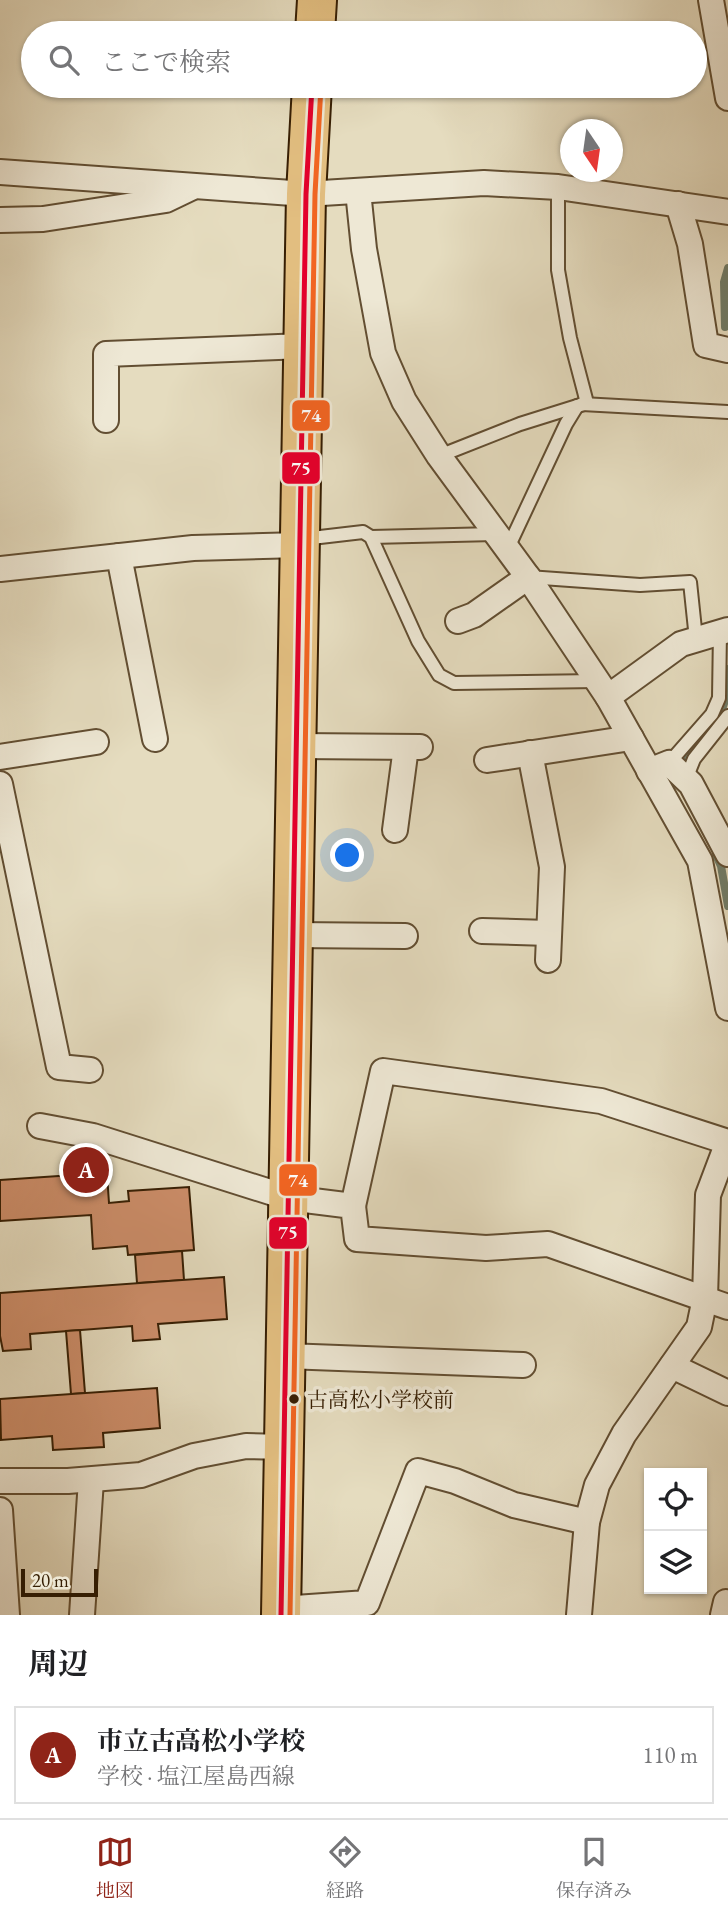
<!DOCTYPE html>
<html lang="ja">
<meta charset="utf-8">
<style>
body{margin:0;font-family:"EB Garamond","Noto Serif JP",serif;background:#f2f2f2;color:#202124}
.controls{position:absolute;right:21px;bottom:21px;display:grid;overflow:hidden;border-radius:0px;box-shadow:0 2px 5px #0004}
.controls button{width:63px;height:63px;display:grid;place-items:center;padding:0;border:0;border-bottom:2px solid #e0e0e0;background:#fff;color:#202124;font:35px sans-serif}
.compass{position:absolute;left:560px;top:119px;width:63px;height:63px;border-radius:50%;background:#fff;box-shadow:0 2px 5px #0004;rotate:167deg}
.scale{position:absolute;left:21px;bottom:18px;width:77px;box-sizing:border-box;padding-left:7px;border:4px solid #361e03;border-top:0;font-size:19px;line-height:24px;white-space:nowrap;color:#361e03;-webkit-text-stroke:5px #eee8d5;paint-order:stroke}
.you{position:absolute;left:348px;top:856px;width:24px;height:24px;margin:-18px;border:5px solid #fff;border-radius:50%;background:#1a73e8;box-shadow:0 0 0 10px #1a73e833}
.badge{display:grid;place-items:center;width:46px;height:46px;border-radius:50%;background:#8f2418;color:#fff;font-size:23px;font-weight:700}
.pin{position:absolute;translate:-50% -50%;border:4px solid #fff;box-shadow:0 2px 7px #0006}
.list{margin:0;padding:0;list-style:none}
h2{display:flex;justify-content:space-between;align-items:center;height:91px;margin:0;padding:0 28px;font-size:30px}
h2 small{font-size:23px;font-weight:400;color:#757577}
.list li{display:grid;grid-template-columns:46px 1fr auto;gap:21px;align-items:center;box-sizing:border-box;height:98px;margin:0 14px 14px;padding:0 14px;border:2px solid #e0e0e0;border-radius:0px}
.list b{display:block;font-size:26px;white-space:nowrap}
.list p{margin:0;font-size:23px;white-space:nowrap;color:#757577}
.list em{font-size:23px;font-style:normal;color:#757577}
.icon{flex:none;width:38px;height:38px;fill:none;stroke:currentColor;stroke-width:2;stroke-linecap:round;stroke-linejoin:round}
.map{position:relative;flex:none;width:728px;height:1615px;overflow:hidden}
.search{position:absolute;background:#fff;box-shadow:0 2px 5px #0004;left:21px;right:21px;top:21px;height:77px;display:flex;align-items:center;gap:18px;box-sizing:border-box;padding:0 24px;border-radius:38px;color:#757577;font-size:26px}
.sheet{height:203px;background:#fff}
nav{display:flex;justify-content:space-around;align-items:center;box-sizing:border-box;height:98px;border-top:2px solid #e0e0e0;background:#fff;font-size:19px;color:#757577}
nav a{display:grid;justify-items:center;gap:4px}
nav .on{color:#8f2418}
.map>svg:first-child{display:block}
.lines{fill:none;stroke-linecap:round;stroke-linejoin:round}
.stream{stroke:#707d6a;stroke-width:8}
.building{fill:#cc8d69;stroke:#361e03;stroke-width:2}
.service-casing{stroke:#624e32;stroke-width:16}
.minor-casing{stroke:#624e32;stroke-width:28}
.primary-casing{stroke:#361e03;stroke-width:42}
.service{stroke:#eee8d5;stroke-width:12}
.minor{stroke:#eee8d5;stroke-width:24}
.primary{stroke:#e2be80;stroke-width:38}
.bus-1-casing{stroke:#eee8d5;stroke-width:10}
.bus-2-casing{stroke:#eee8d5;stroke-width:10}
.bus-1{stroke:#e4002b;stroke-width:5}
.bus-2{stroke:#f26522;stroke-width:5}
.bus-dot{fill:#361e03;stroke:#eee8d5;stroke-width:2.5}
.labels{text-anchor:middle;stroke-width:7;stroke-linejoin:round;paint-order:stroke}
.bus-label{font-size:21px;fill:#361e03;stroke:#eee8d5;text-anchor:start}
.line-badge{stroke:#eee8d5;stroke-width:2.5}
.badge-label{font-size:19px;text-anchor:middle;font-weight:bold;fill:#fff}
</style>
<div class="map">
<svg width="728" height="1615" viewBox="0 0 728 1615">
<rect width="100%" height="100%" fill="#e5dcbf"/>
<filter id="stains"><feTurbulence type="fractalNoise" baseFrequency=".00286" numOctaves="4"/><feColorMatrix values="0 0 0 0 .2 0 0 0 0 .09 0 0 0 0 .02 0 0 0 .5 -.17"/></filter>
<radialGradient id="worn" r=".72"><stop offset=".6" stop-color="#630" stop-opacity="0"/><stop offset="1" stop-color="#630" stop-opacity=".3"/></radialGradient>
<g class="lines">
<!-- stream -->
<g class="stream">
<path d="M725 327 724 282 728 268"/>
<path d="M681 768 720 715 726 698 728 669"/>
<path d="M716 855 721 866 728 906"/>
</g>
</g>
<!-- building -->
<g class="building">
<path d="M88 1174H107L109 1203 129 1201 128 1191 189 1187 194 1250 128 1255 127 1246 93 1249 91 1215 0 1221V1180Z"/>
<path d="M182 1251 184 1280 137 1283 135 1255Z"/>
<path d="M224 1277 227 1319 158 1324 160 1339 133 1341 132 1326 30 1334 31 1349 3 1351 0 1336V1293Z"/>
<path d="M80 1330 85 1393 71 1394 66 1331Z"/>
<path d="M157 1388 160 1428 103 1433 104 1447 53 1450 52 1436 1 1440 0 1399Z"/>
</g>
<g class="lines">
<defs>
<g id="service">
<path d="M582 404 728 412"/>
<path d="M439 456 520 424 587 403 570 338 558 270V187"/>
<path d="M371 537 495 534"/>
<path d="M303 539 363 532 371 537 418 641 439 675 454 683 597 681"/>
<path d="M507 550 566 424 577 406"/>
<path d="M528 577 640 585 690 582 696 639"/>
<path d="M669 763 712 714 719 698 720 631"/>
<path d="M686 779 694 759 728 716"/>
</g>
<g id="minor">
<path d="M711 0 728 98"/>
<path d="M0 172 306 194 484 183 558 187 728 212"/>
<path d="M358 191 364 249 383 353 404 401 439 456 528 577 608 697"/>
<path d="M678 204 690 244 706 345 728 350"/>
<path d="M0 220 43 219 166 200 191 188"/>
<path d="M106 420V354L303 346"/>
<path d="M119 556 155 739"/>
<path d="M0 569 193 548 300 545"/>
<path d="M458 621 474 615 528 577"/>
<path d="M728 630 681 644 608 697 700 861 728 1008"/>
<path d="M297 746 420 747"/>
<path d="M530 753 552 867 548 960"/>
<path d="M0 757 96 742"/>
<path d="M487 760 631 738"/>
<path d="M649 771 669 763 691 784 728 854"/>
<path d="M0 784 59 1067 90 1070"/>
<path d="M395 830 406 747"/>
<path d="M482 931 549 933"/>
<path d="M293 935 405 936"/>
<path d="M40 1126 93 1136 289 1198 353 1206 357 1239 486 1248 548 1244 728 1307"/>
<path d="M353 1206 383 1071 601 1101 728 1142"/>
<path d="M286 1356 523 1365"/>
<path d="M672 1366 728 1393"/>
<path d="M0 1481H68L141 1475 194 1456 246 1446 285 1447"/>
<path d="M0 1510 7 1615"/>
<path d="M281 1609 367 1603 418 1471 455 1481 514 1505 587 1522"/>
<path d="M82 1615 91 1480"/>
<path d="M579 1615 587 1522 597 1485 624 1434 699 1327 705 1298 708 1195 728 1142"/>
<path d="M723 1615 726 1602"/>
</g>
<g id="primary">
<path d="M315 33 317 0"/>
<path d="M281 1615 306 194 312 86"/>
</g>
</defs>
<!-- service casing -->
<use href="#service" class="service-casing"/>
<!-- minor casing -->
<use href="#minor" class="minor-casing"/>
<!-- primary casing -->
<use href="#primary" class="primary-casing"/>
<!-- service -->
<use href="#service" class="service"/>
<!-- minor -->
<use href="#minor" class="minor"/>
<!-- primary -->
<use href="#primary" class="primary"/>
<defs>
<path id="bus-1" d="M281 1615 306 194 312 86"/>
<path id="bus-2" d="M290 1615 315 194 321 86"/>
</defs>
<!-- bus-1 casing -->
<use href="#bus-1" class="bus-1-casing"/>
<!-- bus-2 casing -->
<use href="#bus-2" class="bus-2-casing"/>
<!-- bus-1 -->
<use href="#bus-1" class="bus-1"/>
<!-- bus-2 -->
<use href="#bus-2" class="bus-2"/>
</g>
<!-- markers -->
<circle class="bus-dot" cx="294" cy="1399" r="6"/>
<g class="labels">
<!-- bus labels -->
<g class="bus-label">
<text x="307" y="1407">古高松小学校前</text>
</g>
</g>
<g class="line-badge">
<rect x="291" y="399" width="40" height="33" rx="7" fill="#f26522"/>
<rect x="281" y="451" width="40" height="34" rx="7" fill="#e4002b"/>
<rect x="278" y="1163" width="40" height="34" rx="7" fill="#f26522"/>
<rect x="268" y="1216" width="40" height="34" rx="7" fill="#e4002b"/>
</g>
<g class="badge-label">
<text x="311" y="422">74</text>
<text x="301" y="475">75</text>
<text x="298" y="1187">74</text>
<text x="288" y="1239">75</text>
</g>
<rect width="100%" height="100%" filter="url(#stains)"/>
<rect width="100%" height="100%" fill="url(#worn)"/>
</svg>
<div class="controls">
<button><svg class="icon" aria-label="locate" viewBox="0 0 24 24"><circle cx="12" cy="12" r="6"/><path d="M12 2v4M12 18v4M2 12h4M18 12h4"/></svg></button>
<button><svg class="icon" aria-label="layers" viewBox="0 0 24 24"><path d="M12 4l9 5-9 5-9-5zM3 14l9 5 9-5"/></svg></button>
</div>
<svg class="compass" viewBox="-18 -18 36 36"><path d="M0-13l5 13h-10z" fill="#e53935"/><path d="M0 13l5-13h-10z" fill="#757577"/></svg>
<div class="scale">20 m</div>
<div class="you"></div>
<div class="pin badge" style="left:86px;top:1170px">A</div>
<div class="search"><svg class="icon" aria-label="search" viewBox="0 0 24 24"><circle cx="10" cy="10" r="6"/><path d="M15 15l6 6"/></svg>ここで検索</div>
</div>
<section class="sheet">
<h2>周辺<small></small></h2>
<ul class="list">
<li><span class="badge">A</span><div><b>市立古高松小学校</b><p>学校 · 塩江屋島西線</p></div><em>110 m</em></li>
</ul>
</section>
<nav>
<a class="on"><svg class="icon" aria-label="map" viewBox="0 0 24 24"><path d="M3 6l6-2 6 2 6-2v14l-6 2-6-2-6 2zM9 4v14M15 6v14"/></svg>地図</a>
<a><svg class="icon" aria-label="directions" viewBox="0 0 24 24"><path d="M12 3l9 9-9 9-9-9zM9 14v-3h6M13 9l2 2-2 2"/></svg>経路</a>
<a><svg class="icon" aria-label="saved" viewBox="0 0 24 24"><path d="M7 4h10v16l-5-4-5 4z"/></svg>保存済み</a>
</nav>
